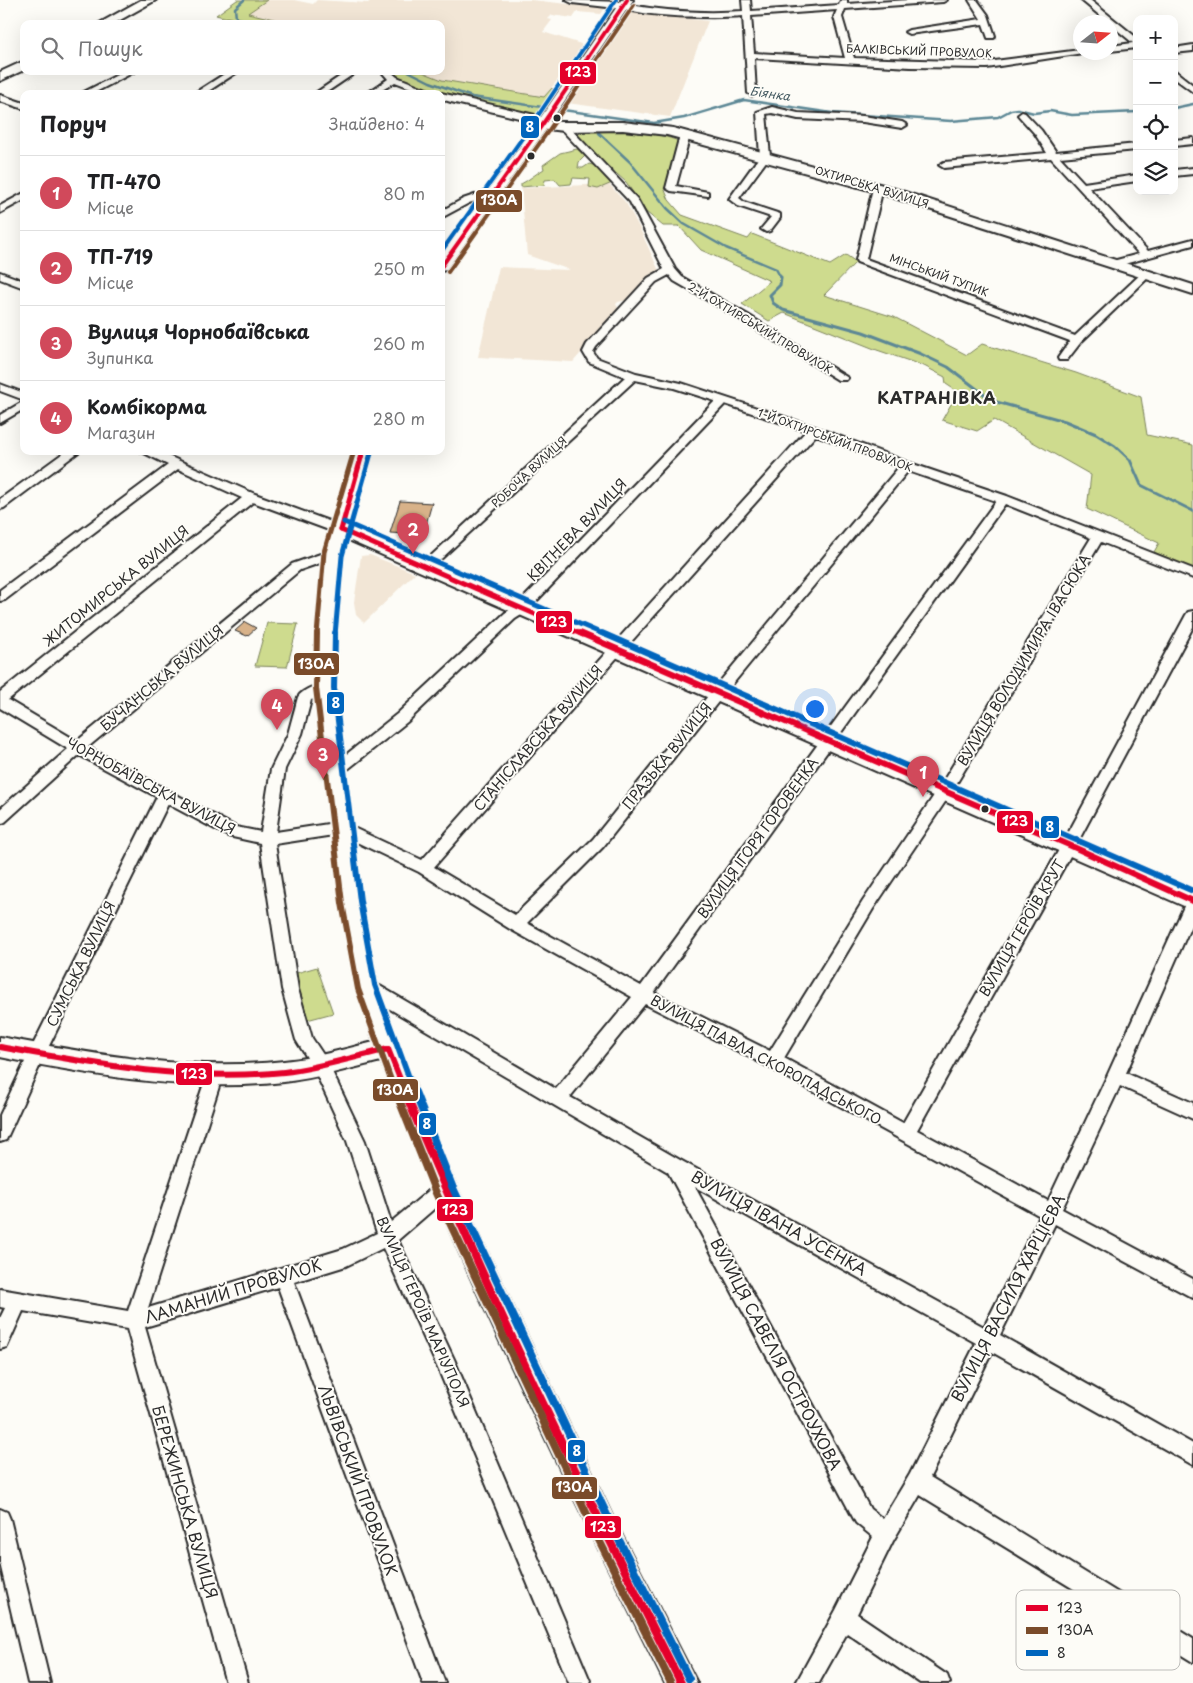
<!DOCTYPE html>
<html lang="uk">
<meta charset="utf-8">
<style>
body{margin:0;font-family:"Playpen Sans",sans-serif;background:#f6f6f6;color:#202124}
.controls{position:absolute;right:15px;top:15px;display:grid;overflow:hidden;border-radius:10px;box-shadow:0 5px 20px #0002}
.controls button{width:45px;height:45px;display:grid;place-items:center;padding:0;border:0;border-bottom:1px solid #e0e0e0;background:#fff;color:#202124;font:25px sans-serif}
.compass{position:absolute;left:1073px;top:15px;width:45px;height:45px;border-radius:50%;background:#fff;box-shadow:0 5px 20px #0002;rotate:73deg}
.you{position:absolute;left:814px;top:708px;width:18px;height:18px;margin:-12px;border:4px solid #fff;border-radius:50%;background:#1a73e8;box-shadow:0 0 0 8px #1a73e833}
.badge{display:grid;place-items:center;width:32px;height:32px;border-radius:50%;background:#d1495b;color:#fff;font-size:16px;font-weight:700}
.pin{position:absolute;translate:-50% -41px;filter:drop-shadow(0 1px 2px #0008)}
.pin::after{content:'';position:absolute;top:26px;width:18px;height:15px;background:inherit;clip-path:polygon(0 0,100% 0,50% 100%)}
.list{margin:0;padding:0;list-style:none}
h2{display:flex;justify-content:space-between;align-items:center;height:65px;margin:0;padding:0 20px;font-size:21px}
h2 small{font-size:16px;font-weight:400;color:#757577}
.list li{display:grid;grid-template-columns:32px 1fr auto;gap:15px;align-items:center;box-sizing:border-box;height:75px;padding:0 20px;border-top:1px solid #e0e0e0}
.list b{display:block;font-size:19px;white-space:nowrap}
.list p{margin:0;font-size:16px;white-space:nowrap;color:#757577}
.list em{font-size:16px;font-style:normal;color:#757577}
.icon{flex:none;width:28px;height:28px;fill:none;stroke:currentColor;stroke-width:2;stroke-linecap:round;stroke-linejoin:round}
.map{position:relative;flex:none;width:1193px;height:1683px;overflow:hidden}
.search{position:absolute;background:#fff;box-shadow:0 5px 20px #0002;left:20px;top:20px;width:425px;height:55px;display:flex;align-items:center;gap:12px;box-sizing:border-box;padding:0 18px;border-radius:10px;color:#757577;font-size:19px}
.panel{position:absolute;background:#fff;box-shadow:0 5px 20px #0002;left:20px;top:90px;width:425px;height:365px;border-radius:10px}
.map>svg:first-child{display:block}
.built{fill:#f2e6d6}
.green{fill:#cedb8e;stroke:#7c835c}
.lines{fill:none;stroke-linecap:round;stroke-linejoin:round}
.stream-far1{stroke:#5b8795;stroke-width:2.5}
.stream{stroke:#5b8795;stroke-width:3}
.building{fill:#d8b289;stroke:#2b2b2b}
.street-casing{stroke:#2b2b2b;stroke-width:4}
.secondary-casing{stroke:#2b2b2b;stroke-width:4}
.street{fill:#fdfcf7;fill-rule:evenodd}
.secondary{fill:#fdfcf7;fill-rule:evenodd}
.bus-1-far3-casing{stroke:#fdfcf7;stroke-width:6}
.bus-1-far2-casing{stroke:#fdfcf7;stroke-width:8}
.bus-1-far1-casing{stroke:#fdfcf7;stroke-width:10}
.bus-1-casing{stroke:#fdfcf7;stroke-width:12}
.bus-2-far3-casing{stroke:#fdfcf7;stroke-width:6}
.bus-2-far2-casing{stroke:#fdfcf7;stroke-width:8}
.bus-2-far1-casing{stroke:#fdfcf7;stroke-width:10}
.bus-2-casing{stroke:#fdfcf7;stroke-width:12}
.bus-3-far3-casing{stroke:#fdfcf7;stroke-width:6}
.bus-3-far2-casing{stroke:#fdfcf7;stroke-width:8}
.bus-3-far1-casing{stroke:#fdfcf7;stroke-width:10}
.bus-3-casing{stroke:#fdfcf7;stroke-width:12}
.bus-1-far3{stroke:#e4002b;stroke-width:4}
.bus-1-far2{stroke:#e4002b;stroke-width:5}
.bus-1-far1{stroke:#e4002b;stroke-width:6}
.bus-1{stroke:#e4002b;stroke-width:8}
.bus-2-far3{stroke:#7a4b2a;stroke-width:4}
.bus-2-far2{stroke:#7a4b2a;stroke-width:5}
.bus-2-far1{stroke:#7a4b2a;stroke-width:6}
.bus-2{stroke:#7a4b2a;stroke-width:8}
.bus-3-far3{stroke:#0065bd;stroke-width:4}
.bus-3-far2{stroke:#0065bd;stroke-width:5}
.bus-3-far1{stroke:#0065bd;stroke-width:6}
.bus-3{stroke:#0065bd;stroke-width:8}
.bus-dot{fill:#2b2b2b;stroke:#fdfcf7;stroke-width:2}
.labels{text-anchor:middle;stroke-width:4;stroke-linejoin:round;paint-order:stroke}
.far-street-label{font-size:11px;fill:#2b2b2b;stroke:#fdfcf7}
.far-water-label{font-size:12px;font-style:italic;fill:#435960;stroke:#fdfcf7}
.street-label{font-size:14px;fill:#2b2b2b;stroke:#fdfcf7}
.far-district-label{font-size:16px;font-weight:bold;letter-spacing:1px;fill:#2b2b2b;stroke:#fdfcf7}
.near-street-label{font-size:16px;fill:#2b2b2b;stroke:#fdfcf7}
.key{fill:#fdfcf7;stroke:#bebdba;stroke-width:1}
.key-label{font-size:14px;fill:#2b2b2b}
.line-badge{stroke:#fdfcf7;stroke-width:2}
.badge-label{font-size:14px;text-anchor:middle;font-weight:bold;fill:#fff}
</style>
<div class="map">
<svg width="1193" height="1683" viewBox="0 0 1193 1683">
<rect width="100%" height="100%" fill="#fdfcf7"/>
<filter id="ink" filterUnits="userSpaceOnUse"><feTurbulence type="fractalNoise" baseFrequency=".02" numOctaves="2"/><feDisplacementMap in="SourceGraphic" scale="10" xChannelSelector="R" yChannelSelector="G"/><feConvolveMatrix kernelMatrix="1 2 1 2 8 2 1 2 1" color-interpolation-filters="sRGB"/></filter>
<g filter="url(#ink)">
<!-- built -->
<g class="built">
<path d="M267 0H294L313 4 317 0 368 3 371 0H531L605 8 601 14 577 12 573 18 552 15 548 19 552 20 543 32 581 44V51L544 97 442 80 420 71H441V24H294L247 13Z"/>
<path d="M630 12 708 21 670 117 567 103Z"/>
<path d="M609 184 626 203 639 227 659 271 628 300 618 302 616 304 619 310 573 362 478 357 499 267 570 270 527 255 521 188Z"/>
<path d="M370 555 415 573 364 623 356 615 354 602 361 556Z"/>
</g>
<!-- green -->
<g class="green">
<path d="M237 0H267L248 13 294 24H250L216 15Z"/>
<path d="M387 71H420L442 80 544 97 552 88 554 91 536 117C484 106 434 96 387 71Z"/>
<path d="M589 131C618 131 653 130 681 142L669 182 664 188 669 200 682 215 748 239 752 234 830 265 846 255 856 262 824 295 894 317 967 355 982 344 1076 373 1141 397 1147 435 1193 445V570L1154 552 1159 543 1087 509 1091 475 994 420 977 431 942 420 958 392 946 384 945 377 924 366 877 350 784 313 769 321 742 304 770 281 701 250 679 226H663L646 212 626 182 573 135Z"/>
<path d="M577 149 585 156 579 162 578 168H583L589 164 597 166 612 183 598 189 589 187 590 179 573 178 571 184 560 185 555 179 545 180 544 185 521 187V184C529 180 535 174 544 169L543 165 560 153Z"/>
<path d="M267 623 298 624 287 667 255 666Z"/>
<path d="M317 967 333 1013 307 1020 293 974Z"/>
</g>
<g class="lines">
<!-- stream-far1 -->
<g class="stream-far1">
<path d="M244 0 235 8 236 18 266 24"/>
<path d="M408 71 430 82 472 97 654 123 684 118 744 100 832 113 951 121 998 117 1011 110 1018 109 1034 113 1050 111 1072 115 1137 112"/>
<path d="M1174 108 1193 104"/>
<path d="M599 133 630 162 667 208 684 224 726 248 776 269 781 278"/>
</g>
<!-- stream -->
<path class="stream" d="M781 277 780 285 770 295 773 303 783 310 863 332 921 354 948 367 993 401 1065 421 1096 434 1115 446 1130 460 1141 485 1193 511"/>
</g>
<!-- building -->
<g class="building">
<path d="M400 501 432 503 423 535 390 533Z"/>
<path d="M245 622 256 628 247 636 235 631Z"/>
</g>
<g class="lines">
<defs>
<g id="street">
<path d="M742 0H750L751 11 839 5 841 0H847V4L908 0H947L943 2 845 9 842 17 854 58 987 62 1080 50V52H1089L987 68 910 67 754 58 756 93 752 96 748 93 743 16C720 18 636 18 620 6L624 4C663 11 703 14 743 11ZM837 10 834 17 845 58 754 53 751 16Z"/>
<path d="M969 0H977L988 15 995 36 994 38H988L983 24 909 34 905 32 909 30 981 19Z"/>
<path d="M1081 0H1090L1137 38V48L1110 51V46L1133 43Z"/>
<path d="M227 19 241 22 242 24H217Z"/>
<path d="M1193 45V51L1174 53V48Z"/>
<path d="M1174 70 1193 85V92L1174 78Z"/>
<path d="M125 71H136L92 94H80Z"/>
<path d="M229 71H239L204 94H193Z"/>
<path d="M348 71H358L324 94H314Z"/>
<path d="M381 71H390L397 77 439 94H426L395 82 376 94H366L388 79Z"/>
<path d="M441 93 535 115 550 121 545 124 451 102 441 99V94H439Z"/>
<path d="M0 95 24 103V109L0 101Z"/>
<path d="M772 107 798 113 863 116 902 122 907 125 902 128 863 122 798 119 772 113 766 114 770 156 739 198 744 202 780 214V218L770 231 766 232 761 229 771 217 738 206 729 199 760 156 757 112Z"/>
<path d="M1022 112 1025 113 1041 130 1056 152 1137 144V150L1060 157 1084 183 1137 175V181L1089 188 1148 251 1193 239V245L1117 266H1109V262L1139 254 1051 158 944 168 939 165 944 162 1047 153 1035 134 1018 115Z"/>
<path d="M564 124 567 125 637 199 675 269 682 277 748 315 848 378 846 380H838L740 319 674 281 669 275 656 282 596 347 593 352 597 358 636 373 681 383 818 428 910 463 1007 496 1193 569V578L1101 542 949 796 873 909 784 1058 903 1123 1064 841 1186 615 1188 612 1193 611V627L1074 849 917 1130 1048 1201 1108 1074 1185 904 1188 900 1193 898V921L1126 1073 1193 1103V1119L1120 1086 1062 1209 1193 1279V1298L1055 1224 1000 1335 1193 1444V1465L992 1352 930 1477 1193 1639V1662L920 1495 893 1541 857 1614 947 1675 950 1683H920L847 1633 819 1683H796L836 1610 873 1537 856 1523 668 1172 361 992 359 987 361 982 367 980 373 982 556 1089 632 997 510 929 419 872 340 834 275 844 298 989 312 1038 326 1059 365 1141 391 1222 438 1183 444 1181 450 1183 453 1189 450 1195 398 1240 454 1359 591 1683H569L440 1373 383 1248 346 1266 294 1282 445 1683H423L278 1287 145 1327 248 1683H226L127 1329 23 1311 7 1347 0 1349V1318L5 1308 0 1307V1289L128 1311 207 1074 209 1069 215 1067 221 1069 223 1074 148 1308 343 1249 377 1233 347 1141 314 1069 296 1040 282 989 260 843 228 836 168 804 44 1056 6 1140 0 1142V1115L31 1049 157 797 79 755 5 822 0 824V809L68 749 0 708V692L242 498 178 469 5 600 0 601V590L168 465 140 451H157L255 494 345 527 347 530 345 533H337L253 502 8 700 77 741 292 564 329 551H337L339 554 337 557 300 570 88 747 236 827 261 832 271 769 288 734 298 697C303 689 321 682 330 685L332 688 330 691 311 700 302 734 285 769 276 832 341 822 422 860 611 647 806 431 725 404 526 612 515 619 407 722 338 777 333 778 328 777 326 773 328 769 397 714 505 613 516 606 715 401 674 388 635 380 429 570 425 571 419 567 625 377 589 362 583 352 587 344 648 278 664 269 630 202 561 129V125ZM816 435 899 467 712 691 593 839 515 915 434 867 621 653ZM908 471 996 501 641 986 527 923 603 847 722 697ZM1005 504 1091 538 939 788 863 901 770 1051 654 993ZM645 1004 767 1066 1040 1216 984 1327 680 1160 570 1097ZM695 1187 976 1343 910 1474 883 1519 870 1509Z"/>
<path d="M685 132 690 135 676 186 708 192V196L671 191 666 188 680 135Z"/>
<path d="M1193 138V144L1174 146V140Z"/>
<path d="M1193 168V174L1174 176V170Z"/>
<path d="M878 185 883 188 866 259 1075 336 1143 272 1147 271 1152 274 1081 342 1067 360H1059L1058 358 1070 341 857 262 856 260 873 188Z"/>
<path d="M495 188 498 189V193L469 203 441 218V211L463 199Z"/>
<path d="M24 193V200L0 213V206Z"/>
<path d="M0 272 24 281V288L0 279Z"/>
<path d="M0 384 24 393V400L0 391Z"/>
<path d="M24 401V409L0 423V415Z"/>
<path d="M66 451H80L4 508 0 509V499Z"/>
<path d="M0 1509 7 1512 10 1519 50 1683H28L0 1563Z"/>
</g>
<g id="secondary">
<path d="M141 0H156L113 24H98Z"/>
<path d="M566 0 620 2 621 0H633L550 122H623L673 128 883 185 1193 285V294L873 191 667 135 623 130 564 131 546 129 446 270 441 271V256L537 123 616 8 572 3Z"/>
<path d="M24 61V70L0 81V72Z"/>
<path d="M355 451H371L350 527 1077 839 1193 891V910L346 539 342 554 335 622V688L362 902 378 987 400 1049 456 1186 616 1524 697 1683H665C584 1521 505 1357 432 1191 414 1148 398 1104 381 1061 349 1069 317 1078 284 1082 190 1093 92 1075 0 1057V1037C93 1054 190 1072 284 1061 315 1058 344 1049 374 1042L356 987 340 902 315 688 317 622 324 554Z"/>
</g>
</defs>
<!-- street casing -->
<use href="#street" class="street-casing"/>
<!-- secondary casing -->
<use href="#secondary" class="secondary-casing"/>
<!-- street -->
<use href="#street" class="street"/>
<!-- secondary -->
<use href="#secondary" class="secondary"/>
<defs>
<path id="bus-1-far3" d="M441 267 542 125 627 0"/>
<g id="bus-1-far2">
<path d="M341 530 583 635"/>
<path d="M341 530 363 451"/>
</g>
<g id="bus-1-far1">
<path d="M580 633 1069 845 1193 901"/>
<path d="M0 1047C94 1064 188 1082 284 1072 319 1068 354 1057 388 1049"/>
<path d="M388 1049 406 1094"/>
</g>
<path id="bus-1" d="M405 1092C487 1294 583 1489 681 1683"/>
<path id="bus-2-far3" d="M448 272 549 130 634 5"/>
<path id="bus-2-far2" d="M317 635 324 552 354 451"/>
<path id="bus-2-far1" d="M317 633 316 688 342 903 358 989 396 1094"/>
<path id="bus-2" d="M396 1092 436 1193 598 1538 671 1683"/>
<path id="bus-3-far3" d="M441 252 535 120 616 0"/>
<g id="bus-3-far2">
<path d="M344 522 605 635"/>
<path d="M335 635 342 556 371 453"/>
</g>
<g id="bus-3-far1">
<path d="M335 633 334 688 360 901 375 985 415 1094"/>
<path d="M602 633 1193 891"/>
</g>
<path id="bus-3" d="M415 1092 452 1186 614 1530 689 1679"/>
</defs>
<!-- bus-1-far3 casing -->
<use href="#bus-1-far3" class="bus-1-far3-casing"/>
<!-- bus-1-far2 casing -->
<use href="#bus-1-far2" class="bus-1-far2-casing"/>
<!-- bus-1-far1 casing -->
<use href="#bus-1-far1" class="bus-1-far1-casing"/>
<!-- bus-1 casing -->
<use href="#bus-1" class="bus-1-casing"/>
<!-- bus-2-far3 casing -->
<use href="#bus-2-far3" class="bus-2-far3-casing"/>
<!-- bus-2-far2 casing -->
<use href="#bus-2-far2" class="bus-2-far2-casing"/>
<!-- bus-2-far1 casing -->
<use href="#bus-2-far1" class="bus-2-far1-casing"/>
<!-- bus-2 casing -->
<use href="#bus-2" class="bus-2-casing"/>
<!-- bus-3-far3 casing -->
<use href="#bus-3-far3" class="bus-3-far3-casing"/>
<!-- bus-3-far2 casing -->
<use href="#bus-3-far2" class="bus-3-far2-casing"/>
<!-- bus-3-far1 casing -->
<use href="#bus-3-far1" class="bus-3-far1-casing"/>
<!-- bus-3 casing -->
<use href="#bus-3" class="bus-3-casing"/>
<!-- bus-1-far3 -->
<use href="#bus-1-far3" class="bus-1-far3"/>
<!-- bus-1-far2 -->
<use href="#bus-1-far2" class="bus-1-far2"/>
<!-- bus-1-far1 -->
<use href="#bus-1-far1" class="bus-1-far1"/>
<!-- bus-1 -->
<use href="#bus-1" class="bus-1"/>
<!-- bus-2-far3 -->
<use href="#bus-2-far3" class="bus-2-far3"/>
<!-- bus-2-far2 -->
<use href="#bus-2-far2" class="bus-2-far2"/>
<!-- bus-2-far1 -->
<use href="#bus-2-far1" class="bus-2-far1"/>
<!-- bus-2 -->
<use href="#bus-2" class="bus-2"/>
<!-- bus-3-far3 -->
<use href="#bus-3-far3" class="bus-3-far3"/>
<!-- bus-3-far2 -->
<use href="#bus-3-far2" class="bus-3-far2"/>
<!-- bus-3-far1 -->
<use href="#bus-3-far1" class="bus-3-far1"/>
<!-- bus-3 -->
<use href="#bus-3" class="bus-3"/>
</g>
</g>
<!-- markers -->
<g class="bus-dot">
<circle cx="557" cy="118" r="4.5"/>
<circle cx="531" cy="156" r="4.5"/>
<circle cx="985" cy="809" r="4.5"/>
</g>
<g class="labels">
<!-- far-street labels -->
<g class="far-street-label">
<text transform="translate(919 51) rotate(2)" y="4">БАЛКІВСЬКИЙ ПРОВУЛОК</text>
<text transform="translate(872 187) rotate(17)" y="4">ОХТИРСЬКА ВУЛИЦЯ</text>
<text transform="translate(939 275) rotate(20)" y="4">МІНСЬКИЙ ТУПИК</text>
<text transform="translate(760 328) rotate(31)" y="4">2-Й ОХТИРСЬКИЙ ПРОВУЛОК</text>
<text transform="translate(835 440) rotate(20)" y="4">1-Й ОХТИРСЬКИЙ ПРОВУЛОК</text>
<text transform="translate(529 472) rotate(-43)" y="4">РОБОЧА ВУЛИЦЯ</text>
</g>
<!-- far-water labels -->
<g class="far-water-label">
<text transform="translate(770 94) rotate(8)" y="4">Біянка</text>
</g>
<!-- street labels -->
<g class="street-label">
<text transform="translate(577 530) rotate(-46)" y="5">КВІТНЕВА ВУЛИЦЯ</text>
<text transform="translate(116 586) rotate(-39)" y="5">ЖИТОМИРСЬКА ВУЛИЦЯ</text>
<text transform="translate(1024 660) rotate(-59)" y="5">ВУЛИЦЯ ВОЛОДИМИРА ІВАСЮКА</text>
<text transform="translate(162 678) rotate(-40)" y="5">БУЧАНСЬКА ВУЛИЦЯ</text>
<text transform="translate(538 738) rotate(-49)" y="5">СТАНІСЛАВСЬКА ВУЛИЦЯ</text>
<text transform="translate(667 756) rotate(-51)" y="5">ПРАЗЬКА ВУЛИЦЯ</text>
<text transform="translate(151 786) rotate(28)" y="5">ЧОРНОБАЇВСЬКА ВУЛИЦЯ</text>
<text transform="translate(758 838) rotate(-54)" y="5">ВУЛИЦЯ ІГОРЯ ГОРОВЕНКА</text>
<text transform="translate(1022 928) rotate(-60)" y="5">ВУЛИЦЯ ГЕРОЇВ КРУТ</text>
<text transform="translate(81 964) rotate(-64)" y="5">СУМСЬКА ВУЛИЦЯ</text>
<text transform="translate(766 1060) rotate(28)" y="5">ВУЛИЦЯ ПАВЛА СКОРОПАДСЬКОГО</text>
<text transform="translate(423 1312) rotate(66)" y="5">ВУЛИЦЯ ГЕРОЇВ МАРІУПОЛЯ</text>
</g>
<!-- far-district labels -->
<g class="far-district-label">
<text x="937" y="404">КАТРАНІВКА</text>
</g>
<!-- near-street labels -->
<g class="near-street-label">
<text transform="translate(779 1223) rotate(29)" y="6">ВУЛИЦЯ ІВАНА УСЕНКА</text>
<text transform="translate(233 1291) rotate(-17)" y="6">ЛАМАНИЙ ПРОВУЛОК</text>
<text transform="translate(1008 1298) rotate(-63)" y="6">ВУЛИЦЯ ВАСИЛЯ ХАРЦІЄВА</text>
<text transform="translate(776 1354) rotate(62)" y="6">ВУЛИЦЯ САВЕЛІЯ ОСТРОУХОВА</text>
<text transform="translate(358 1480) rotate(70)" y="6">ЛЬВІВСЬКИЙ ПРОВУЛОК</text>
<text transform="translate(185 1502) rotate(74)" y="6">БЕРЕЖИНСЬКА ВУЛИЦЯ</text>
</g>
</g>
<!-- legend -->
<rect x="1016" y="1590" width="164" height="80" rx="8" class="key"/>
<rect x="1026" y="1605" width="22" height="6" fill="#e4002b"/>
<rect x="1026" y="1627" width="22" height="7" fill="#7a4b2a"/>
<rect x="1026" y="1650" width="22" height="6" fill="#0065bd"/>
<g class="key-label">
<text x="1057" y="1613">123</text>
<text x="1057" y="1635">130А</text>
<text x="1057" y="1658">8</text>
</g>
<g class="line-badge">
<rect x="559" y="61" width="38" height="24" rx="5" fill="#e4002b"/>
<rect x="520" y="115" width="20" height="24" rx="5" fill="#0065bd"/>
<rect x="475" y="189" width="48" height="24" rx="5" fill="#7a4b2a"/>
<rect x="535" y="610" width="38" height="24" rx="5" fill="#e4002b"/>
<rect x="293" y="652" width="47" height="24" rx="5" fill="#7a4b2a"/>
<rect x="326" y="691" width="19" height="24" rx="5" fill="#0065bd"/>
<rect x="996" y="810" width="38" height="24" rx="5" fill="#e4002b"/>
<rect x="1040" y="815" width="20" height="24" rx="5" fill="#0065bd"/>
<rect x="175" y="1062" width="38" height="24" rx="5" fill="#e4002b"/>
<rect x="372" y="1078" width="47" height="24" rx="5" fill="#7a4b2a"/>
<rect x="418" y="1112" width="19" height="24" rx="5" fill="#0065bd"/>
<rect x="436" y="1198" width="38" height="24" rx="5" fill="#e4002b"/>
<rect x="567" y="1439" width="19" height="24" rx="5" fill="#0065bd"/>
<rect x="551" y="1476" width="47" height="24" rx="5" fill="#7a4b2a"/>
<rect x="584" y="1515" width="38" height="24" rx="5" fill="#e4002b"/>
</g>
<g class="badge-label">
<text x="578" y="77">123</text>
<text x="530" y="132">8</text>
<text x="499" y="205">130А</text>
<text x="554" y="627">123</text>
<text x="316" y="669">130А</text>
<text x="336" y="708">8</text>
<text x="1015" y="826">123</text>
<text x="1050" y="832">8</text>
<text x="194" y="1079">123</text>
<text x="395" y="1095">130А</text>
<text x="427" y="1129">8</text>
<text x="455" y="1215">123</text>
<text x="577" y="1456">8</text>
<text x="574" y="1492">130А</text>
<text x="603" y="1532">123</text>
</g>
</svg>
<div class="controls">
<button>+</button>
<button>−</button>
<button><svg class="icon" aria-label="locate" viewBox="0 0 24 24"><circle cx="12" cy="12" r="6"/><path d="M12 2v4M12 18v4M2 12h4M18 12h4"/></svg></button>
<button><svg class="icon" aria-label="layers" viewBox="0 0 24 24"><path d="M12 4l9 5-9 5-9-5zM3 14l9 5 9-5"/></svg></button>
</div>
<svg class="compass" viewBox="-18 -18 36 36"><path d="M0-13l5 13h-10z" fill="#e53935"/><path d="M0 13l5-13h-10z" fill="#757577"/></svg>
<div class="you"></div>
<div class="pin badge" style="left:923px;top:797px">1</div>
<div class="pin badge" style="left:413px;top:554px">2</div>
<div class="pin badge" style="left:323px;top:779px">3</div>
<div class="pin badge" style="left:277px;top:730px">4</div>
<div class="search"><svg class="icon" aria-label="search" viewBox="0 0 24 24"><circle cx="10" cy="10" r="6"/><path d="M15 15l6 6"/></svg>Пошук</div>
<section class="panel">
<h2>Поруч<small>Знайдено: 4</small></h2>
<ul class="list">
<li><span class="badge">1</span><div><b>ТП-470</b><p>Місце</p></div><em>80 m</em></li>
<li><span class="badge">2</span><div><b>ТП-719</b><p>Місце</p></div><em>250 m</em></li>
<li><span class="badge">3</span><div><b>Вулиця Чорнобаївська</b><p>Зупинка</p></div><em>260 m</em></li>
<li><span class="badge">4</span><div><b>Комбікорма</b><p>Магазин</p></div><em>280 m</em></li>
</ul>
</section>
</div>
